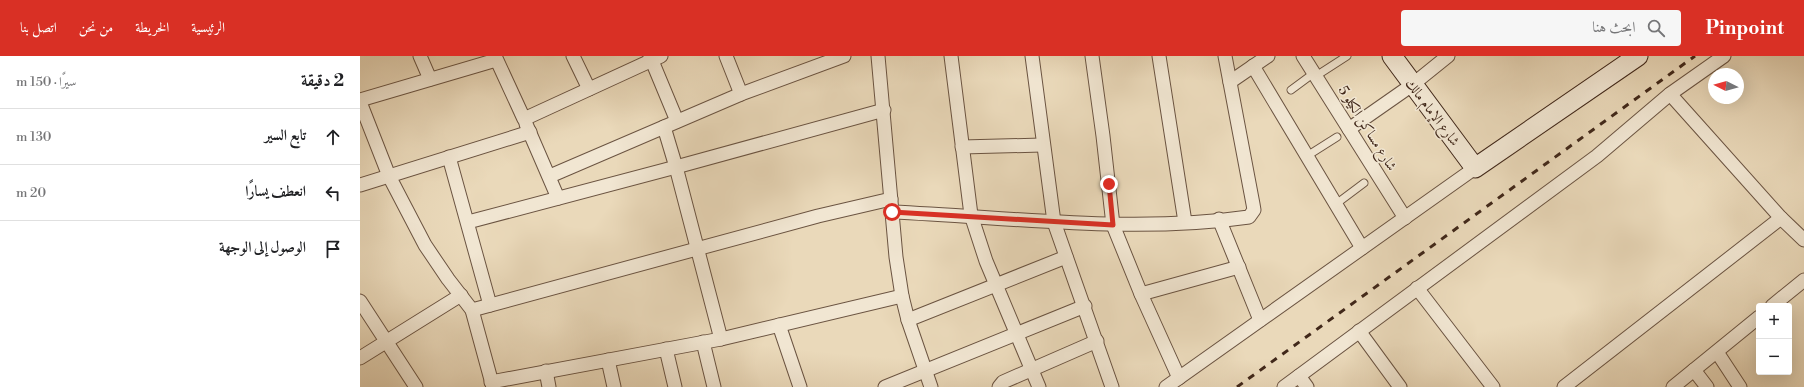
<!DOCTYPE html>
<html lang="ar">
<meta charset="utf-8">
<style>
body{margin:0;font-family:"Libre Bodoni",Amiri,serif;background:#f6f6f6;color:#202124;direction:rtl}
.controls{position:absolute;right:12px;bottom:12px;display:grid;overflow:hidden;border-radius:4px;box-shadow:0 4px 16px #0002}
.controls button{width:36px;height:36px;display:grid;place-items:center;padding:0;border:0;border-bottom:1px solid #e0e0e0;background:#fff;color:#202124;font:20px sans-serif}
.compass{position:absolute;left:1348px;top:12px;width:36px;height:36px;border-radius:50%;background:#fff;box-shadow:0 4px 16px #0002;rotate:275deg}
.stop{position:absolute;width:12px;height:12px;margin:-9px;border:3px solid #d93025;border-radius:50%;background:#fff}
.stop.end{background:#d93025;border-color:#fff;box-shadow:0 1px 4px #0008}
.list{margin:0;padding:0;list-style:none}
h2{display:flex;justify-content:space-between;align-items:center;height:52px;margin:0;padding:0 16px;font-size:17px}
h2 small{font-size:13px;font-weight:400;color:#757577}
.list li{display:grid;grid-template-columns:26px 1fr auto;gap:12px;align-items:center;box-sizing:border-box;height:56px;padding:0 16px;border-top:1px solid #e0e0e0}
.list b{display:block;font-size:15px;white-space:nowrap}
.list em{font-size:13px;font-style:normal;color:#757577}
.icon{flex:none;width:22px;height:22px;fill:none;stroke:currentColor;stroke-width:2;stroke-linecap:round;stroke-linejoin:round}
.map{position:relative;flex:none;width:1444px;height:331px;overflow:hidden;direction:ltr}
header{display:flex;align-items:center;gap:24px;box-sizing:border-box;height:56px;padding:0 20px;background:#d93025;color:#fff}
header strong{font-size:19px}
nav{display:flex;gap:22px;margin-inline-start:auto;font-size:14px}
.search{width:280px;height:36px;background:#f6f6f6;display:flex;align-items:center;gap:10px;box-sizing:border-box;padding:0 14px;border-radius:4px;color:#757577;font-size:15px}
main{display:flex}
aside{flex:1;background:#fff}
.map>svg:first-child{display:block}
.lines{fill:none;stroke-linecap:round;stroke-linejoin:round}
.lane-casing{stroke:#6b5442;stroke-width:9}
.street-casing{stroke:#6b5442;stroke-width:15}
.secondary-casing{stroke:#41281a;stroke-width:21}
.lane{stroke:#f1e6d2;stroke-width:7}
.street{stroke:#f1e6d2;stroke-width:13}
.secondary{stroke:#f1e6d2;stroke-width:19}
.rail{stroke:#41281a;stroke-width:3;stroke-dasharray:7 7;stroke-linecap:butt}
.route{stroke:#d93025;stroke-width:5}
.labels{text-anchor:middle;stroke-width:3;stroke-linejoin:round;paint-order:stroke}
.street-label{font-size:14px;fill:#41281a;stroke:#f1e6d2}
</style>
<header>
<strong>Pinpoint</strong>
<div class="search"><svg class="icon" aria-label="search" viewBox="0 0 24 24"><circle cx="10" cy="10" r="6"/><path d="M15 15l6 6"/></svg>ابحث هنا</div>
<nav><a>الرئيسية</a><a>الخريطة</a><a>من نحن</a><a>اتصل بنا</a></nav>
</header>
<main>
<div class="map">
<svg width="1444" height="331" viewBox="0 0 1444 331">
<rect width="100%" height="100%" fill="#ead9ba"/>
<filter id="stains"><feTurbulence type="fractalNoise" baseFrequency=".005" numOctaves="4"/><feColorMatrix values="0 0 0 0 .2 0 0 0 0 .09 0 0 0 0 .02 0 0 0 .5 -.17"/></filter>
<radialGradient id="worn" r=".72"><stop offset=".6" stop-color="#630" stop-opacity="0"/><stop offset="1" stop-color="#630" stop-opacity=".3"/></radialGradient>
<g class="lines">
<defs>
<g id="lane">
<path d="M956 20 987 0"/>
<path d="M931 34 954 17"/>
<path d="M947 100 977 81"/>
<path d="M976 148 1004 127"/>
</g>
<g id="street">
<path d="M60 0 70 23"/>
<path d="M135 0 164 63 301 0"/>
<path d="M213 0 229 33"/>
<path d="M290 0 317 65"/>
<path d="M366 0 381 38"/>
<path d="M518 0 536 201 542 240 548 264 571 331"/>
<path d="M591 0 611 159 626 205 679 331"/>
<path d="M672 0 694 166 752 331"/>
<path d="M732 0 743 80 753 169 781 238 819 322"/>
<path d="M799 0 825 166"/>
<path d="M943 0 1045 162"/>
<path d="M893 10 1002 192"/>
<path d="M870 26 908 0"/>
<path d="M1310 38 1421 162 1444 184"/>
<path d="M0 44 136 4"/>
<path d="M0 46 29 120 65 189 88 223 112 254 133 331"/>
<path d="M166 68 198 142"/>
<path d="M304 71 316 111 361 283"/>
<path d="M989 73 1052 29 1088 0"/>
<path d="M602 91 682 89"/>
<path d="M89 101 130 249"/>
<path d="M190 120 381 38 484 0"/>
<path d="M0 129 170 76"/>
<path d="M532 156C650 161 771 178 889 161L894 154 893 148 865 0"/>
<path d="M859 163 900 264"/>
<path d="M108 166 316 111 524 54"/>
<path d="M1057 232 1133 331"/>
<path d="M781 238 879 211"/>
<path d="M0 245 56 331"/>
<path d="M1412 250 1444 224"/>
<path d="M112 254 458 160 531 143"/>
<path d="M548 264 706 201"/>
<path d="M419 269 440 331"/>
<path d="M999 275 1040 331"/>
<path d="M343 286 354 331"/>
<path d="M306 293 315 331"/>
<path d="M1357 296 1380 331"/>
<path d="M0 302 101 239"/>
<path d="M248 304 254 331"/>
<path d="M1334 314 1347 331"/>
<path d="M186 315 189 331"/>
<path d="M939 320 947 331"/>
<path d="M131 326 361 283 542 240"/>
<path d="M525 331 725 250"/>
<path d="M639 331 643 326 737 285"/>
<path d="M806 331 1115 112"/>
<path d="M924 331 1237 100 1310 38 1364 0"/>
<path d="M1204 331 1421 162"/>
<path d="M1313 331 1399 261"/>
</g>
<path id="secondary" d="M1032 0 1115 112 1278 0"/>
</defs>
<!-- lane casing -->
<use href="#lane" class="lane-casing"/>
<!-- street casing -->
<use href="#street" class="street-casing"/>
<!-- secondary casing -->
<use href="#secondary" class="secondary-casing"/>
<!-- lane -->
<use href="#lane" class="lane"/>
<!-- street -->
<use href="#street" class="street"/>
<!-- secondary -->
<use href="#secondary" class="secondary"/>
<!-- rail -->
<path class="rail" d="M877 331 1335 0"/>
</g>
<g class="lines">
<!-- route -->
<path class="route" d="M532 156 753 169 749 128"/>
</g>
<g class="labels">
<!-- street labels -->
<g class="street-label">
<text transform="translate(1073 56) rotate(53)" y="5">شارع الإمام مالك</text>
<text transform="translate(1008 72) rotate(58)" y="5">شارع مساكن الكيلو 5</text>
</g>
</g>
<rect width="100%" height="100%" filter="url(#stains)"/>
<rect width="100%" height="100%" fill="url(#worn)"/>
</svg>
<div class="controls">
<button>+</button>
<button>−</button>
</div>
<svg class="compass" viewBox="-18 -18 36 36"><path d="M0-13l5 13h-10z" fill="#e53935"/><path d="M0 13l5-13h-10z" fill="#757577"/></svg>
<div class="stop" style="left:532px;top:156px"></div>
<div class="stop end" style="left:749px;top:128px"></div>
</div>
<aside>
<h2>2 دقيقة<small>سيرًا · 150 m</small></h2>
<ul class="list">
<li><svg class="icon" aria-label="ahead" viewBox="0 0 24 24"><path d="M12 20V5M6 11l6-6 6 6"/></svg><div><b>تابع السير</b></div><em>130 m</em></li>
<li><svg class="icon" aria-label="left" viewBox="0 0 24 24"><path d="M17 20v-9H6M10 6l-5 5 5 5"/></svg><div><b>انعطف يسارًا</b></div><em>20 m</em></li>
<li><svg class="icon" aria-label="arrive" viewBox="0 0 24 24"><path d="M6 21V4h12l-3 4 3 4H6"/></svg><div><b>الوصول إلى الوجهة</b></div></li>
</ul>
</aside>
</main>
